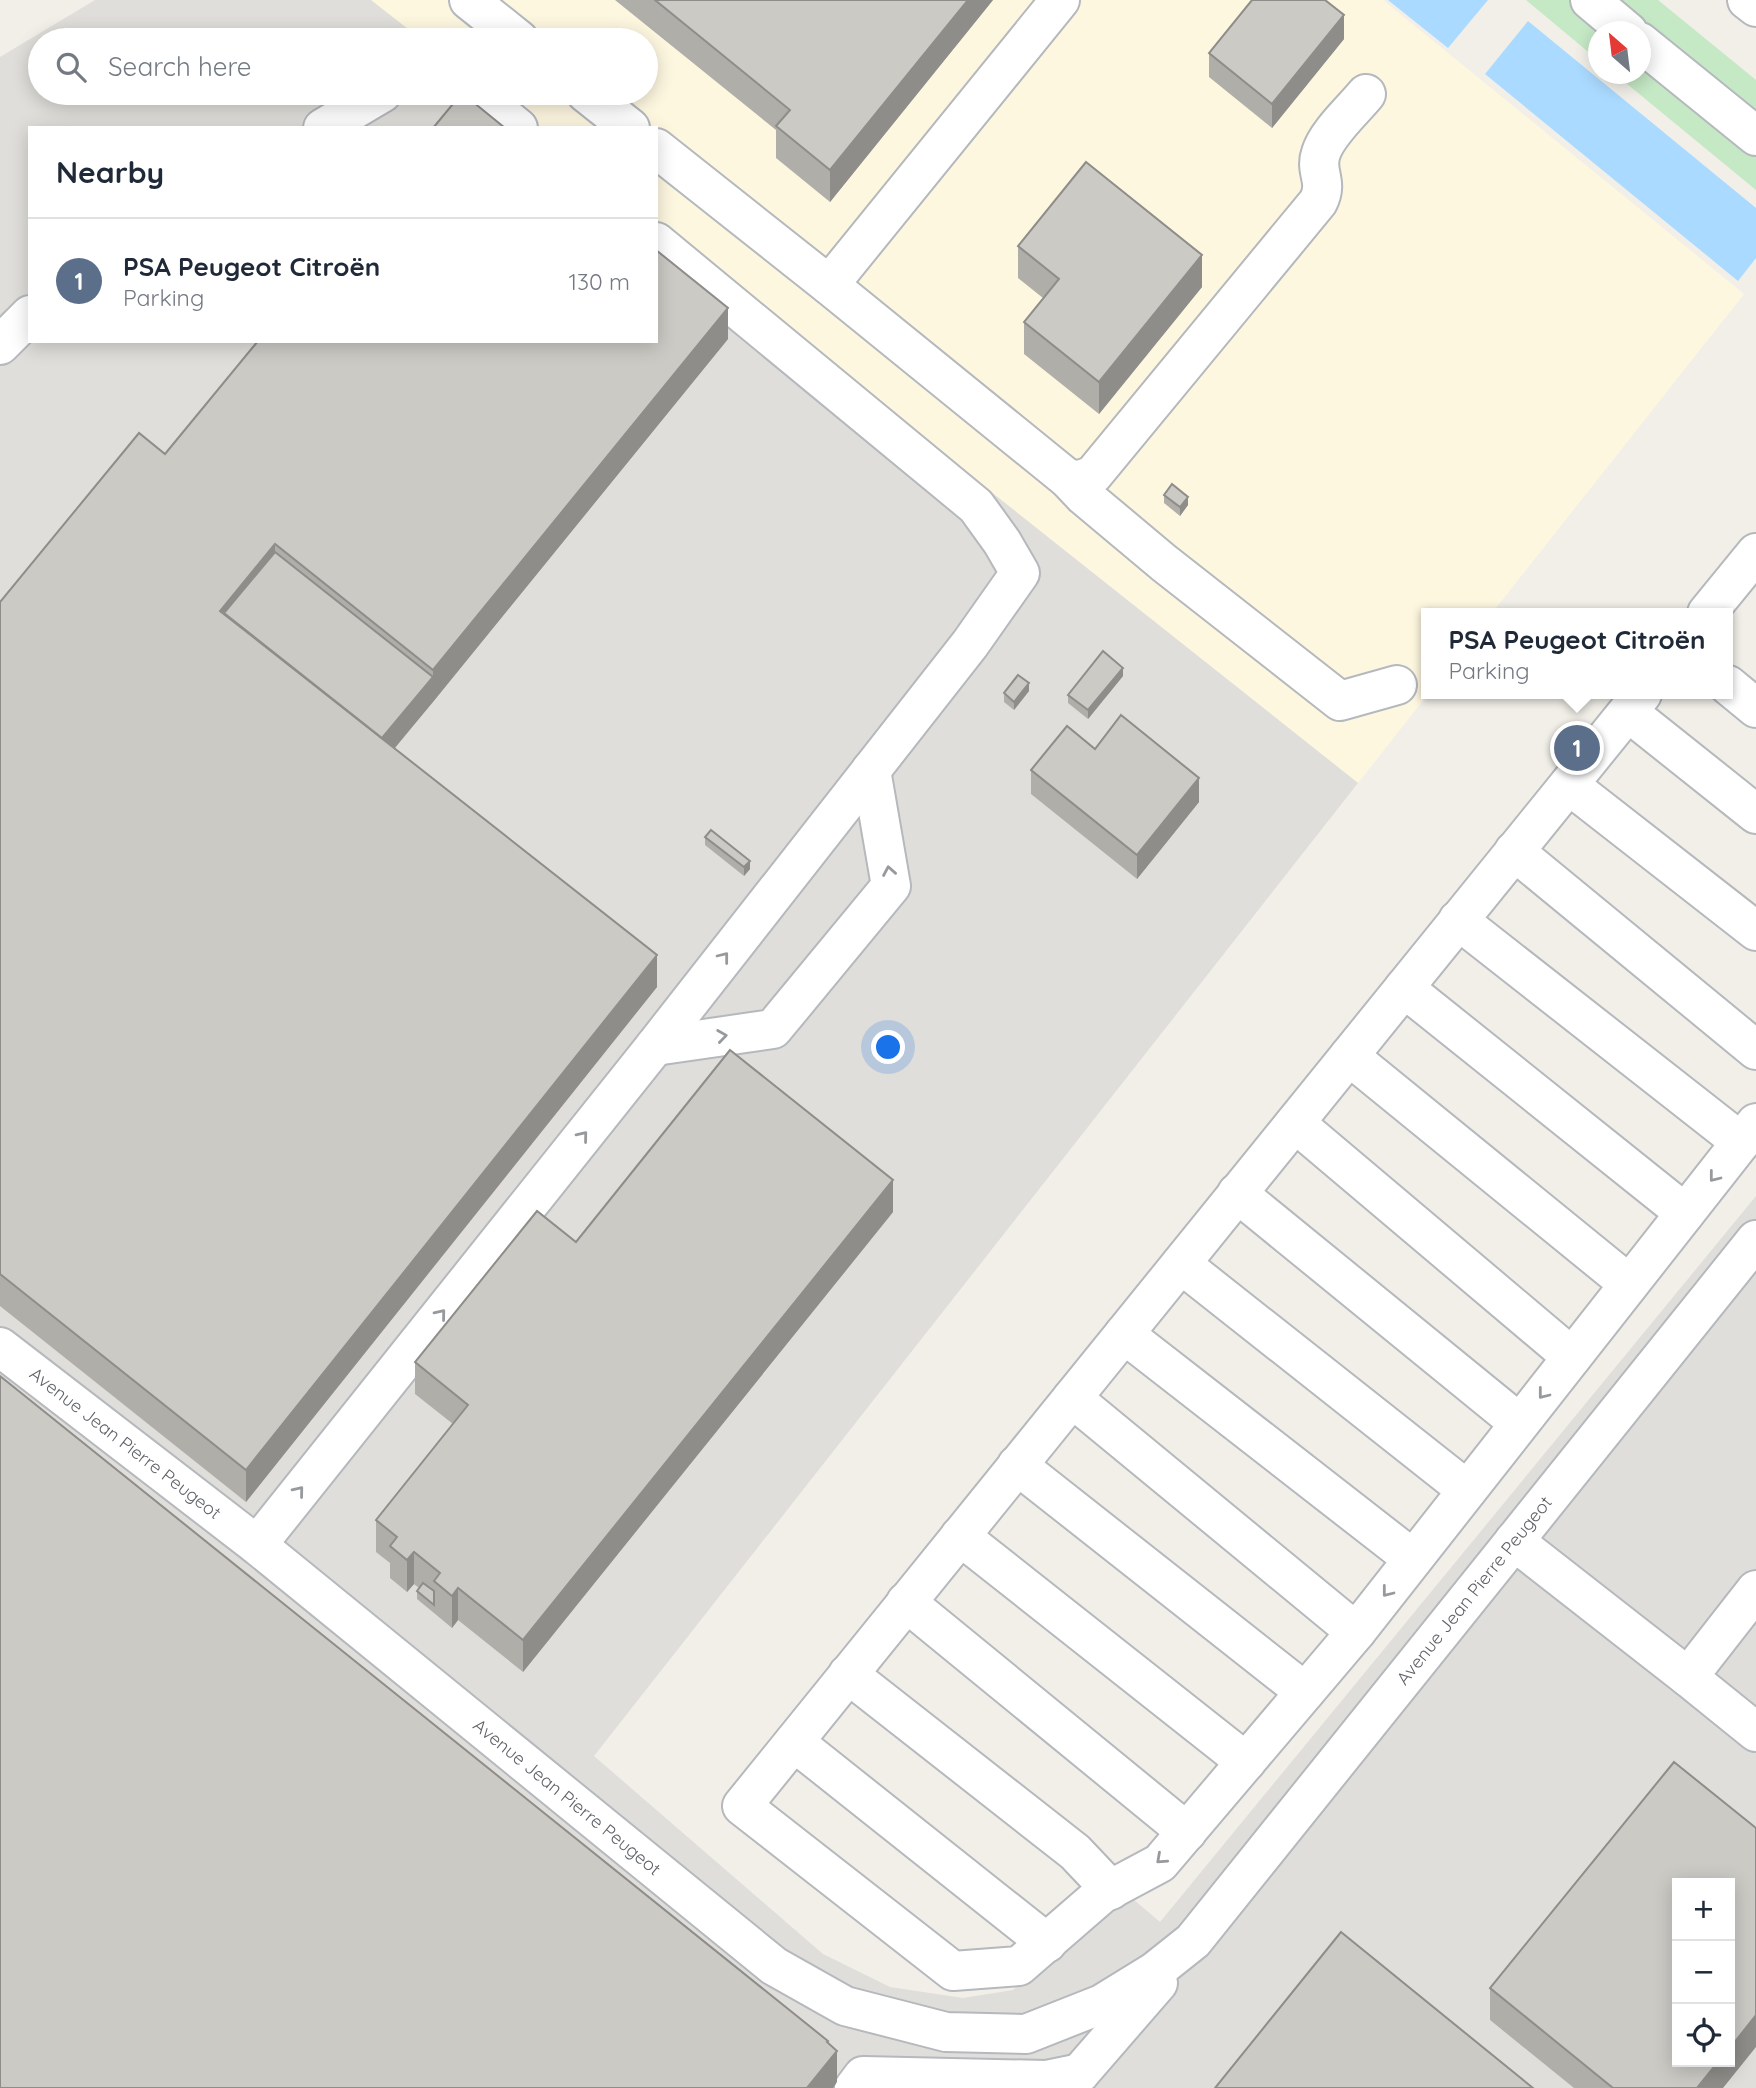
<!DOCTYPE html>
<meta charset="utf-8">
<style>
body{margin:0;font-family:Quicksand,sans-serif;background:#f2f2f3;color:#1f2937}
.controls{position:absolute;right:21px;bottom:21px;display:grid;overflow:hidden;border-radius:0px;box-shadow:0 4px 18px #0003}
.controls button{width:63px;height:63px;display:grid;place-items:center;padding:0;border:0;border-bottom:2px solid #e0e1e3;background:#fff;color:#1f2937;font:35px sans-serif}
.compass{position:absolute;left:1588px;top:21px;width:63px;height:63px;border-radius:50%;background:#fff;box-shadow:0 4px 18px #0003;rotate:332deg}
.you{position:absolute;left:889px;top:1048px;width:24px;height:24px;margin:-18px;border:5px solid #fff;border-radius:50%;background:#1a73e8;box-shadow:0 0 0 10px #1a73e833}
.badge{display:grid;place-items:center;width:46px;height:46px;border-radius:50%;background:#2563eb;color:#fff;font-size:23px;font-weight:700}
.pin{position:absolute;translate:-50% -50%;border:4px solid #fff;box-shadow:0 2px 7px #0006}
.popup{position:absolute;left:1421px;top:608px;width:312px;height:91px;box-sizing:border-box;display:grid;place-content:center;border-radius:0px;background:#fff;filter:drop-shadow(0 2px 5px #0005);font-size:23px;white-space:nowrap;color:#747a83}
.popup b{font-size:26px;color:#1f2937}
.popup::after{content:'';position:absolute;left:50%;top:100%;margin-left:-14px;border:14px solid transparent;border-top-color:#fff}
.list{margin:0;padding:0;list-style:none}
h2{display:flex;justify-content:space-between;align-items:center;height:91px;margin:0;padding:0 28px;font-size:30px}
h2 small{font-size:23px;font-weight:400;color:#747a83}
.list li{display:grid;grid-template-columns:46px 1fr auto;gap:21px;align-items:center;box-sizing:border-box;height:126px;padding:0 28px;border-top:2px solid #e0e1e3}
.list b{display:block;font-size:26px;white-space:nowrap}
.list p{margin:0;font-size:23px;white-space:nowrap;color:#747a83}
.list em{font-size:23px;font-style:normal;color:#747a83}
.icon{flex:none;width:38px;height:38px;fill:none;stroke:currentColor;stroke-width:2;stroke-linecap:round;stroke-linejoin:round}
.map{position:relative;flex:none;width:1756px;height:2088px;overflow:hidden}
.search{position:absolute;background:#fff;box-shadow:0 4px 18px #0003;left:28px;top:28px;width:630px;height:77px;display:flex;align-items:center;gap:18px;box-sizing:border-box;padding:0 24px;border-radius:38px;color:#747a83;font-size:26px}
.panel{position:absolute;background:#fff;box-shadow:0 4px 18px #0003;left:28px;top:126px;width:630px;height:217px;border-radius:0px}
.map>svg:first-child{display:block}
.commercial{fill:#fef7e0}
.industrial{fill:#e0deda;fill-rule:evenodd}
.green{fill:#c5e8c5}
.water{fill:#aadaff}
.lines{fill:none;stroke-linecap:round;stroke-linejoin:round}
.minor-casing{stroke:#b5b8bc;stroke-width:42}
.minor{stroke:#fff;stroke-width:38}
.wall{fill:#afaea9}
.shaded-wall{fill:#8f8d8a}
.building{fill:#cccac5;stroke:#8f8d8a;stroke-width:2}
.oneway{stroke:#979a9d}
.labels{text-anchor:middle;stroke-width:5;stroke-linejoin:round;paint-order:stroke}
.street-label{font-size:18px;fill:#5f6368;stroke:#fff}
</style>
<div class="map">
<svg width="1756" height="2088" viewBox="0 0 1756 2088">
<rect width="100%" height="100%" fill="#f1efe8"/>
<!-- commercial -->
<path class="commercial" d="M371 0H1383L1744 294 1492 613H1426V694H1428L1358 783 656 226V128H532L488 93H646V40H421Z"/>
<!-- industrial -->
<path class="industrial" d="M95 0H371L422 40H40V93H488L532 128H30V341H656V226L1358 783 594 1756 823 1954 890 1987 963 1998 1013 1990 1126 1893 1160 1922 1756 1196V2088H0V57ZM1677 1883H1730V2062H1677Z"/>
<!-- green -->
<path class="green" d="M1526 0H1658L1756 80V190L1615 74H1640V32H1598V60Z"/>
<!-- water -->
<g class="water">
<path d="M1388 0H1488L1448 48Z"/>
<path d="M1528 21 1756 208V258L1738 281 1485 74Z"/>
</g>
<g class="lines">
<defs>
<g id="minor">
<path d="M469 0 519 40"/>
<path d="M1590 0 1628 32"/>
<path d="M1747 0 1756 7"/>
<path d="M1640 42 1756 136"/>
<path d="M475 93 518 128"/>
<path d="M586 93 630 128"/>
<path d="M323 128 382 93"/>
<path d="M656 148 829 285 1068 479 1084 496 1164 563 1340 701 1397 685"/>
<path d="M829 285 1060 0"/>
<path d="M0 345 30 315"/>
<path d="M1068 479 1080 480 1093 475 1318 202C1329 181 1314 172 1321 153 1327 133 1353 110 1366 94"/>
<path d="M1707 613 1756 553"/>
<path d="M1728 685 1756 708"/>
<path d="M1642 694 742 1806 953 1971 1019 1966 1102 1894 1160 1863 1356 1632 1756 1123"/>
<path d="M1628 712 1756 814"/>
<path d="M1569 785 1756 931"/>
<path d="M1514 851 1756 1050"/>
<path d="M1458 920 1741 1142"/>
<path d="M1404 988 1685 1213"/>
<path d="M655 1046 773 1029 891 886 871 770"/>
<path d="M1349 1056 1629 1284"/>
<path d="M1295 1123 1572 1357"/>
<path d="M1237 1193 1519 1423"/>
<path d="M1181 1264 1467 1490"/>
<path d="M1124 1334 1413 1559"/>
<path id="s1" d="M0 1347 257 1545 774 1966 845 2006 946 2032 1026 2034 1102 2004 1154 1972 1193 1941 1756 1240"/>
<path d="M1072 1398 1356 1632"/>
<path d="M1017 1465 1305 1692"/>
<path d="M960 1536 1246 1762"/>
<path d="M1514 1541 1688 1677"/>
<path d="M257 1545 655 1046 970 644 1020 573 1002 542 976 506 656 242"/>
<path d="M1756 1590 1688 1677 1756 1732"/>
<path d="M906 1602 1187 1832"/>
<path d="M848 1674 1075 1852 1111 1890"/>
<path d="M794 1742 1047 1943"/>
<path d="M854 2088 863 2076 1046 2080 1080 2073"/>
<path d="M1064 2088 1080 2073 1158 1983"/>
</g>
</defs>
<!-- minor casing -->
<use href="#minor" class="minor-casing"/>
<!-- minor -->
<use href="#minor" class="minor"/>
</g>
<!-- wall -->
<g class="wall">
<path d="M615 0H993L830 202 776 158V130Z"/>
<path d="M1344 39 1272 128 1209 77V53Z"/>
<path d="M1018 246 1202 287 1099 414 1024 354V322L1043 298 1018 278Z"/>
<path d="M728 339 395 748 657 987 246 1502 0 1306V602Z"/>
<path d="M1164 495 1188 505 1180 516 1164 503Z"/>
<path d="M1123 676 1088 719 1068 703V695Z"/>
<path d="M1029 691 1014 710 1004 702V693Z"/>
<path d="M1095 749 1199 802 1137 879 1031 794V770Z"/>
<path d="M705 837 750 869 744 876 705 845Z"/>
<path d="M893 1212 523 1672 458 1620 452 1628 434 1613 417 1599V1591L419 1588 414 1584 407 1592 390 1578V1563L376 1552V1520L453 1424 415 1394V1362L576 1242Z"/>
<path d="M1490 1988 1723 2088H1574L1490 2020Z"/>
</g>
<!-- shaded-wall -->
<g class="shaded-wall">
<path d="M968 0H993L830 202V170Z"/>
<path d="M1344 15V39L1272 128V104Z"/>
<path d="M1202 255V287L1099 414V382Z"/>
<path d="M728 308V339L433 702 378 768V743L433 677V670Z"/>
<path d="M1188 497V505L1180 516V507Z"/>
<path d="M275 544V576L232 628 220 611Z"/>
<path d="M1123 668V676L1088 719V710Z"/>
<path d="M1029 683V691L1014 710V702Z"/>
<path d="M1199 778V802L1137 879V855Z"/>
<path d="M750 861V869L744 876V867Z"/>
<path d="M657 955V987L246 1502V1470Z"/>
<path d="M893 1180V1212L523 1672V1640Z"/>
<path d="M414 1552V1584L407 1592V1560Z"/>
<path d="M458 1588V1620L452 1628V1596Z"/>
<path d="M1756 2015V2047L1723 2088H1697L1718 2062H1730V2048Z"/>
<path d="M837 2051V2082L833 2088H807Z"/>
</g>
<!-- building -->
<g class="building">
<path d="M655 0H968L830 170 776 126 790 110Z"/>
<path d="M1252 0H1325L1344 15 1272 104 1209 53Z"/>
<path d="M462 93 505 128H433Z"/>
<path d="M1086 162 1202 255 1099 382 1024 322 1059 279 1018 246Z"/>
<path d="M656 250 728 308 433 670 275 544 220 611 657 955 246 1470 0 1274V602L139 433 165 454 258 341H656Z"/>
<path d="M1172 484 1188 497 1180 507 1164 495Z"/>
<path d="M275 552 433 677 382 738 224 613Z"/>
<path d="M1103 651 1123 668 1088 710 1068 695Z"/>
<path d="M1018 675 1029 683 1014 702 1004 693Z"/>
<path d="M1121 715 1199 778 1137 855 1031 770 1067 726 1095 749Z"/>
<path d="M711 830 750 861 744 867 705 837Z"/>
<path d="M730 1050 893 1180 523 1640 458 1588 452 1596 434 1581 440 1573 414 1552 407 1560 390 1546 397 1537 376 1520 468 1405 415 1362 537 1211 576 1242Z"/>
<path d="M0 1376 828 2041 827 2042 837 2051 807 2088H0Z"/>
<path d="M423 1583 434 1591V1605L417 1591Z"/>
<path d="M1674 1762 1756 1828V2015L1730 2048V1883H1677V2062H1718L1697 2088H1613L1490 1988Z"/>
<path d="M1341 1932 1533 2088H1215Z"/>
</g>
<!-- one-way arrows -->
<defs><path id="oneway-chevron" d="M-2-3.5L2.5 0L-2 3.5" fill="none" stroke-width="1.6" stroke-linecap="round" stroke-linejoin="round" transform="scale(1.75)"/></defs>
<g class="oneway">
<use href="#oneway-chevron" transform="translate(889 871) rotate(-100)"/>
<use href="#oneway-chevron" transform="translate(724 957) rotate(-52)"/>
<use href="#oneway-chevron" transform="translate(722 1036) rotate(-8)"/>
<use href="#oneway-chevron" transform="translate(583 1136) rotate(-51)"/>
<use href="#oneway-chevron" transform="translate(1714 1177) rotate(128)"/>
<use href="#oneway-chevron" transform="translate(441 1314) rotate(-51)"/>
<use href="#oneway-chevron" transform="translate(1543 1394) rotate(128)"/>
<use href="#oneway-chevron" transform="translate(299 1491) rotate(-51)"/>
<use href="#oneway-chevron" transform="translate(1387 1592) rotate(128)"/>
<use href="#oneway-chevron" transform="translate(1161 1859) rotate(138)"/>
</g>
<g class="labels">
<!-- street labels -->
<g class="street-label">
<text dy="6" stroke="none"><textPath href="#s1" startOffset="158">Avenue Jean Pierre Peugeot</textPath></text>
<text dy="6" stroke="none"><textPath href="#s1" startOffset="1899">Avenue Jean Pierre Peugeot</textPath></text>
<text dy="6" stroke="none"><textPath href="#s1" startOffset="724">Avenue Jean Pierre Peugeot</textPath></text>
</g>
</g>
</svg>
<div class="controls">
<button>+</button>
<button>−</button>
<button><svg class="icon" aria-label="locate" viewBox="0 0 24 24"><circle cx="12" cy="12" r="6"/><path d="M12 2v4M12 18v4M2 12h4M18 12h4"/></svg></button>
</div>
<svg class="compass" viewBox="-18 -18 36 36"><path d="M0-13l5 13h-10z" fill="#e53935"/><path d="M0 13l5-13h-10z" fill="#747a83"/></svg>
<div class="you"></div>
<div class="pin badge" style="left:1577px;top:748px;background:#5c6f8a">1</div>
<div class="popup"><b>PSA Peugeot Citroën</b>Parking</div>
<div class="search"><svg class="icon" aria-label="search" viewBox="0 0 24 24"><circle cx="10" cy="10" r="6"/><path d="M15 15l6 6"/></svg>Search here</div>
<section class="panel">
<h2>Nearby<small></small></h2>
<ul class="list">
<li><span class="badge" style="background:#5c6f8a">1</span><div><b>PSA Peugeot Citroën</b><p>Parking</p></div><em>130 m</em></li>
</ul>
</section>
</div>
